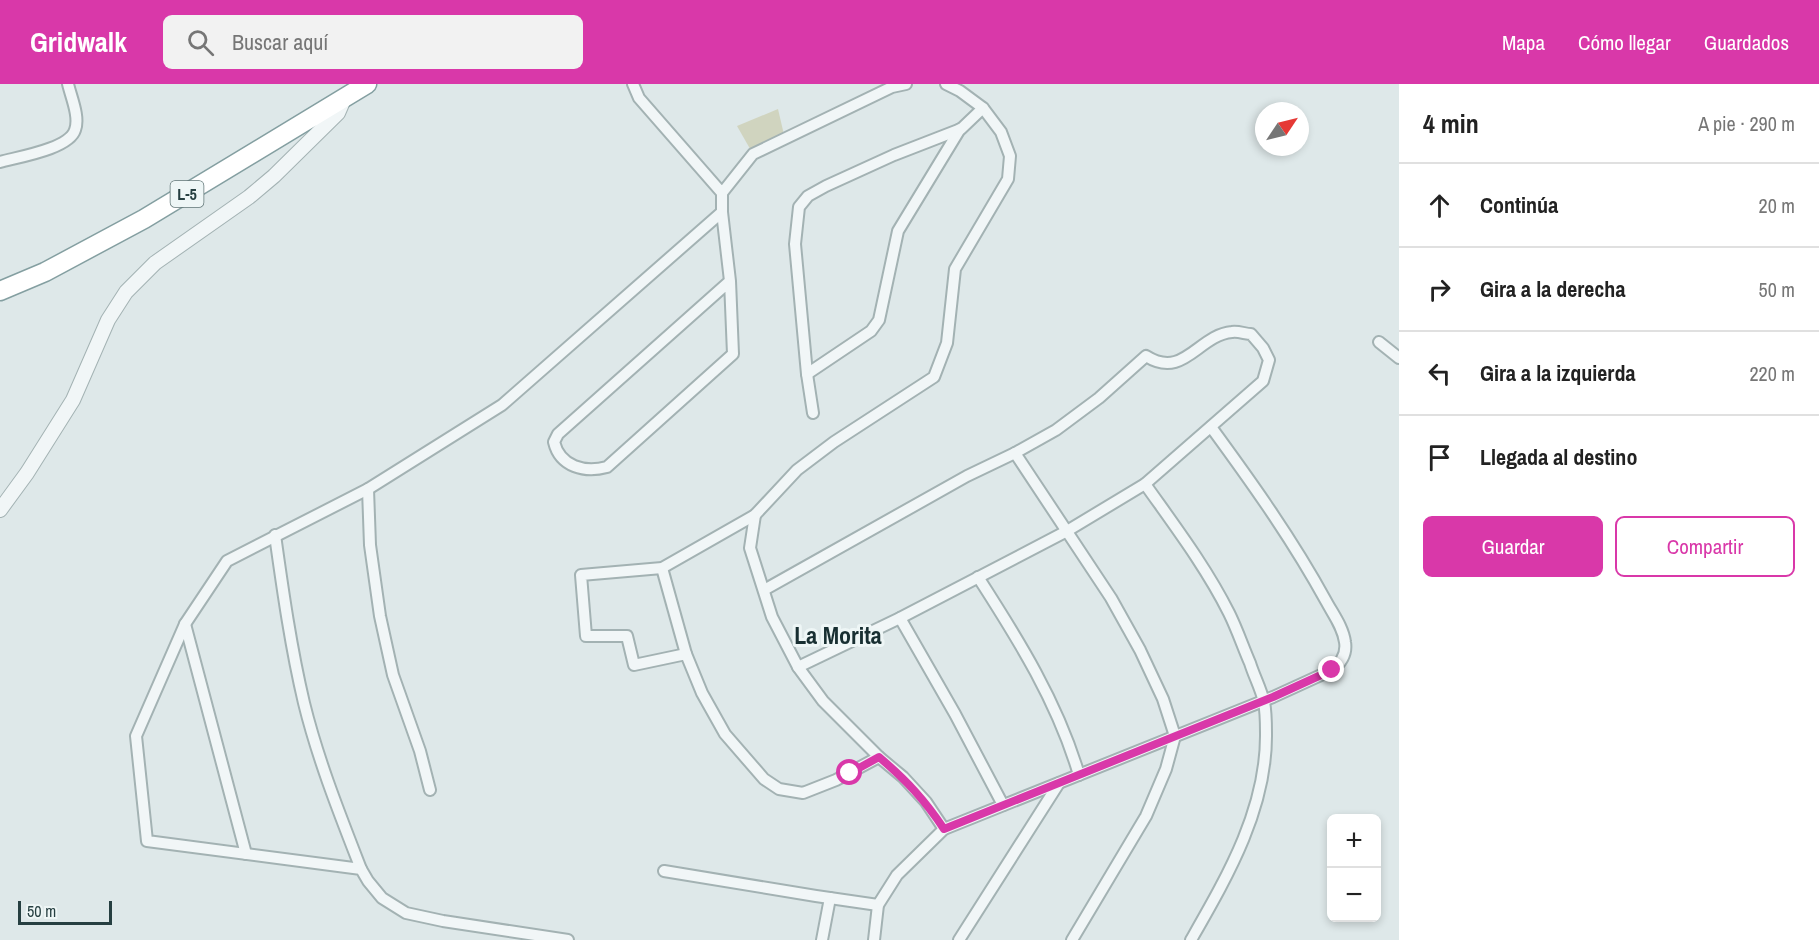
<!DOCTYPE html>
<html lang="es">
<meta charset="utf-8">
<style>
body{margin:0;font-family:"Archivo Narrow",sans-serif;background:#f2f2f2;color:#222}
.controls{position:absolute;right:18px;bottom:18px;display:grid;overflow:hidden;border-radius:9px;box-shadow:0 3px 9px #0003}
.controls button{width:54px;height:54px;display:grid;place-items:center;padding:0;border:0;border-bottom:2px solid #e0e0e0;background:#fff;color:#222;font:30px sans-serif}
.compass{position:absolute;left:1255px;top:18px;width:54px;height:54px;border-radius:50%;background:#fff;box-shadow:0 3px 9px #0003;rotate:55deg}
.scale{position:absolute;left:18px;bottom:15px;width:94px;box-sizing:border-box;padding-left:6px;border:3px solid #263f41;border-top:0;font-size:16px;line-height:21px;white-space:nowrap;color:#263f41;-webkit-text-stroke:4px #eef6f6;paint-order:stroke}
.stop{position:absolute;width:18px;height:18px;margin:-14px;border:4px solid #d938a9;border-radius:50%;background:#fff}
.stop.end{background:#d938a9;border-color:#fff;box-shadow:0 2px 6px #0008}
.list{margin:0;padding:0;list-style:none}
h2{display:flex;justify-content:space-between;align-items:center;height:78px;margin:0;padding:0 24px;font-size:26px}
h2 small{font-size:20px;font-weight:400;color:#767676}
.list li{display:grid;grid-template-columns:39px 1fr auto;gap:18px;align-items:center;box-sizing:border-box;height:84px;padding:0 24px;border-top:2px solid #e0e0e0}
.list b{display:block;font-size:22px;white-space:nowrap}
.list em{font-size:20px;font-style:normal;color:#767676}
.actions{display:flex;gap:12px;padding:18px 24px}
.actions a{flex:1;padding:14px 0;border:2px solid #d938a9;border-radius:9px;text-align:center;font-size:21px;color:#d938a9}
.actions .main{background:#d938a9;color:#fff}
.icon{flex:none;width:33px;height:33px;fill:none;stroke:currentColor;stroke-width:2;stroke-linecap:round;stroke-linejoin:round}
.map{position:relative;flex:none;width:1399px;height:856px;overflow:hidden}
header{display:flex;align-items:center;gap:36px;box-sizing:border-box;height:84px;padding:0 30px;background:#d938a9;color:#fff}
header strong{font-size:28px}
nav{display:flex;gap:33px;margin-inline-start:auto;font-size:21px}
.search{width:420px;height:54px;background:#f2f2f2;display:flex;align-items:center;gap:15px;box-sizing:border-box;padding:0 21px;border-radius:9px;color:#767676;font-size:22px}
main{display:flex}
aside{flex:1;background:#fff}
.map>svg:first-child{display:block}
.green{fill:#d0d4bf}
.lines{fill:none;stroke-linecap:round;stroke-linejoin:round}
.minor-casing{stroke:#a3b2b3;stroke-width:14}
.tertiary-casing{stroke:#a3b2b3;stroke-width:16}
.trunk-casing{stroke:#849fa1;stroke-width:21}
.minor{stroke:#f1f6f7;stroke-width:10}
.tertiary{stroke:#f1f6f7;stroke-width:14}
.trunk{stroke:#fff;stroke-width:18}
.route{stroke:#d938a9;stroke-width:8}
.labels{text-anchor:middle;stroke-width:6;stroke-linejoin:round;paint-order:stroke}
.shield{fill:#eef6f6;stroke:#627677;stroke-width:1.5}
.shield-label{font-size:16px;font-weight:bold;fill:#263f41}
.district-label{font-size:24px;font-weight:bold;fill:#182f32;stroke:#eef6f6}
</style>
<header>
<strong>Gridwalk</strong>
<div class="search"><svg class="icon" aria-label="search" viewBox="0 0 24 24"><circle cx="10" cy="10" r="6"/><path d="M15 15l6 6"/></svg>Buscar aquí</div>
<nav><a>Mapa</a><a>Cómo llegar</a><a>Guardados</a></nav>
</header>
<main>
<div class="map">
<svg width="1399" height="856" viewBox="0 0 1399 856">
<rect width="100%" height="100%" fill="#dee8e9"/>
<!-- green -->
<path class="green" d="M778 25 785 55 753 70 737 42Z"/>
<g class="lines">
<defs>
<g id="minor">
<path d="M633 0 639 14 722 109 753 70 892 3 906 0"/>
<path d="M0 78C18 73 69 65 75 46 80 33 71 13 68 0"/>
<path d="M722 109V128L730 197 733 270 607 383C585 389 560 383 554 358L558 350 730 197"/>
<path d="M1379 258 1399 274"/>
<path d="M807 290 871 247 879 236 898 147 960 45"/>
<path d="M813 329 807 290 795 160 799 123 808 112 826 102 894 71 961 45 983 24"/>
<path d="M1015 369 1111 514 1140 566 1163 615 1175 652 1166 685 1146 732 1072 856"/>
<path d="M1145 400C1174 441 1206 483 1229 529 1237 545 1243 563 1250 579 1254 592 1261 605 1264 618 1266 628 1266 639 1266 649 1267 725 1227 793 1191 856"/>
<path d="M368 405 370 461 380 532 393 591 420 667 430 706"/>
<path d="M755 431 750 464 772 533 798 583 823 617 879 673 903 693 926 718 944 745"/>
<path d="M275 451C283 508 291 564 304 619 318 676 340 731 361 785"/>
<path d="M662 484 686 570"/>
<path d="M978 493C1018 555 1058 619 1079 691"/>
<path d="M764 506 967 392 1015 369 1056 346 1099 314 1146 272C1184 296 1198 251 1232 248 1238 247 1246 250 1251 250L1263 264 1269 276 1263 297 1145 400 1067 447 900 534 798 583"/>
<path d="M900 534 955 630 1003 721"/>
<path d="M185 540 246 770"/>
<path d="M879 673 836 696 803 709 779 705 764 695 725 650 702 609 686 570 634 581 627 552H586L581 491 662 484 755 431 797 386 834 358 934 293 947 259 955 185 1008 95 1010 72 1001 48 983 24 960 7 946 0"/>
<path d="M664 787 816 812 878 821"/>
<path d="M568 856 443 837 406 829 382 814 368 797 361 785 147 757 136 652 185 540 227 477 368 405 502 321 722 128"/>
<path d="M822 856 830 814"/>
<path d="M874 856 878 821 897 791 944 745 1273 613 1332 586C1341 579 1347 570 1345 558 1343 543 1333 530 1326 517 1292 455 1252 399 1211 343"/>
<path d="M959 856 1059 699"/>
</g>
<path id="tertiary" d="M0 426 27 389 73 316 108 236 126 208 155 179 249 113 274 92 338 29 345 13"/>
<path id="trunk" d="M0 207 45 188 144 135 367 0"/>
</defs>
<!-- minor casing -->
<use href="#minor" class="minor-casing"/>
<!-- tertiary casing -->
<use href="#tertiary" class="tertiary-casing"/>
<!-- trunk casing -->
<use href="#trunk" class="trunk-casing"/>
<!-- minor -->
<use href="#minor" class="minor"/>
<!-- tertiary -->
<use href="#tertiary" class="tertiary"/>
<!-- trunk -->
<use href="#trunk" class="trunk"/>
</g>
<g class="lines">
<!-- route -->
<path class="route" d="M850 689 879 673C906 696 924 715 944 745L1273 613 1332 586"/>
</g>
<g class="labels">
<!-- shield labels -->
<rect class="shield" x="170.5" y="97" width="33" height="26" rx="4.5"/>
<g class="shield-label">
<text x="187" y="116">L-5</text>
</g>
<!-- district labels -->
<g class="district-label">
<text x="838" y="560">La Morita</text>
</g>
</g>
</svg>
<div class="controls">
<button>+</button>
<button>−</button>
</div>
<svg class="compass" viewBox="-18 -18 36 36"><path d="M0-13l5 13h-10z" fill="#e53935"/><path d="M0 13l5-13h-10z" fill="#767676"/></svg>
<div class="scale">50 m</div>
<div class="stop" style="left:850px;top:689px"></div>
<div class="stop end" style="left:1332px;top:586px"></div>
</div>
<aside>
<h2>4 min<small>A pie · 290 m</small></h2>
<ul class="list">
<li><svg class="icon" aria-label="ahead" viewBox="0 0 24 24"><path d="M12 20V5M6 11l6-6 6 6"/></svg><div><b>Continúa</b></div><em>20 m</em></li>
<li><svg class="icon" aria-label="right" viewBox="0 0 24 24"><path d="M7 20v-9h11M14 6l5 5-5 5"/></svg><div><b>Gira a la derecha</b></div><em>50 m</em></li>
<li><svg class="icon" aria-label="left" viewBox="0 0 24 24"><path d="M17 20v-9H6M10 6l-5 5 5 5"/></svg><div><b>Gira a la izquierda</b></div><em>220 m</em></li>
<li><svg class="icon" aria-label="arrive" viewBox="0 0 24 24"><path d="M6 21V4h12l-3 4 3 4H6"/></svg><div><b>Llegada al destino</b></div></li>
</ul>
<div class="actions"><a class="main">Guardar</a><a>Compartir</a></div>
</aside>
</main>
